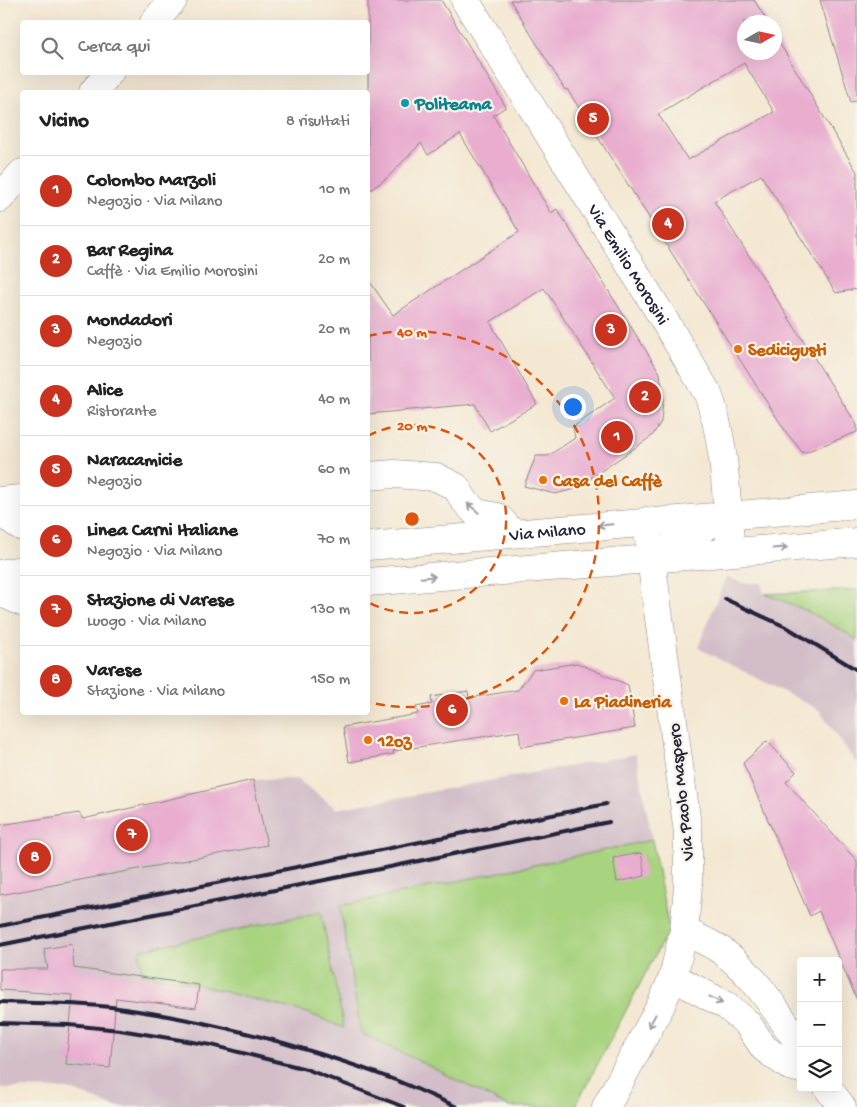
<!DOCTYPE html>
<html lang="it">
<meta charset="utf-8">
<style>
body{margin:0;font-family:"Gochi Hand",sans-serif;background:#f2f2f2;color:#222}
.controls{position:absolute;right:15px;bottom:15px;display:grid;overflow:hidden;border-radius:5px;box-shadow:0 5px 20px #0002}
.controls button{width:45px;height:45px;display:grid;place-items:center;padding:0;border:0;border-bottom:1px solid #e0e0e0;background:#fff;color:#222;font:25px sans-serif}
.compass{position:absolute;left:737px;top:15px;width:45px;height:45px;border-radius:50%;background:#fff;box-shadow:0 5px 20px #0002;rotate:81deg}
.you{position:absolute;left:572px;top:406px;width:18px;height:18px;margin:-12px;border:4px solid #fff;border-radius:50%;background:#1a73e8;box-shadow:0 0 0 8px #1a73e833}
.badge{display:grid;place-items:center;width:32px;height:32px;border-radius:50%;background:#c8321e;color:#fff;font-size:16px;font-weight:700}
.pin{position:absolute;translate:-50% -50%;border:2px solid #fff;box-shadow:0 1px 5px #0006}
.list{margin:0;padding:0;list-style:none}
h2{display:flex;justify-content:space-between;align-items:center;height:65px;margin:0;padding:0 20px;font-size:21px}
h2 small{font-size:16px;font-weight:400;color:#767676}
.list li{display:grid;grid-template-columns:32px 1fr auto;gap:15px;align-items:center;box-sizing:border-box;height:70px;padding:0 20px;border-top:1px solid #e0e0e0}
.list b{display:block;font-size:19px;white-space:nowrap}
.list p{margin:0;font-size:16px;white-space:nowrap;color:#767676}
.list em{font-size:16px;font-style:normal;color:#767676}
.icon{flex:none;width:28px;height:28px;fill:none;stroke:currentColor;stroke-width:2;stroke-linecap:round;stroke-linejoin:round}
.map{position:relative;flex:none;width:857px;height:1107px;overflow:hidden}
.search{position:absolute;background:#fff;box-shadow:0 5px 20px #0002;left:20px;top:20px;width:350px;height:55px;display:flex;align-items:center;gap:12px;box-sizing:border-box;padding:0 18px;border-radius:5px;color:#767676;font-size:19px}
.panel{position:absolute;background:#fff;box-shadow:0 5px 20px #0002;left:20px;top:90px;width:350px;height:625px;border-radius:5px}
.map>svg:first-child{display:block}
.industrial{fill:#d2bdc8}
.green{fill:#a8d37f;stroke:#657a5d}
.building{fill:#e9add0;fill-rule:evenodd}
.lines{fill:none;stroke-linecap:round;stroke-linejoin:round}
.street-casing{stroke:#8b8587;stroke-width:29}
.secondary-casing{stroke:#8b8587;stroke-width:29}
.street{stroke:#fff;stroke-width:28}
.secondary{stroke:#fff;stroke-width:28}
.rail{stroke:#22223b;stroke-width:4}
.oneway{stroke:#9c9ca7}
.ring{fill:none;stroke:#de560e;stroke-width:2.5;stroke-dasharray:9 6}
.culture-dot{fill:#0f9aa8;stroke:#f7f3e8;stroke-width:2}
.food-dot{fill:#e8710a;stroke:#f7f3e8;stroke-width:2}
.labels{text-anchor:middle;stroke-width:4.5;stroke-linejoin:round;paint-order:stroke}
.culture-label{font-size:18px;font-weight:bold;fill:#0d838f;stroke:#f7f3e8;text-anchor:start}
.street-label{font-size:18px;fill:#22223b;stroke:#f7f3e8}
.food-label{font-size:18px;font-weight:bold;fill:#c56008;stroke:#f7f3e8;text-anchor:start}
.centre{fill:#de560e;stroke:#f7f3e8;stroke-width:2.5}
.ring-label{font-size:15px;text-anchor:middle;font-weight:bold;fill:#de560e;stroke:#f7f3e8;stroke-width:4.5;stroke-linejoin:round;paint-order:stroke}
</style>
<div class="map">
<svg width="857" height="1107" viewBox="0 0 857 1107">
<rect width="100%" height="100%" fill="#f7f3e8"/>
<filter id="ink" filterUnits="userSpaceOnUse"><feTurbulence type="fractalNoise" baseFrequency=".02" numOctaves="2"/><feDisplacementMap in="SourceGraphic" scale="10" xChannelSelector="R" yChannelSelector="G"/><feConvolveMatrix kernelMatrix="1 2 1 2 8 2 1 2 1" color-interpolation-filters="sRGB"/></filter>
<filter id="wash" filterUnits="userSpaceOnUse"><feTurbulence type="fractalNoise" baseFrequency=".0096" numOctaves="4" result="noise"/><feDisplacementMap in="SourceGraphic" scale="20" xChannelSelector="R" yChannelSelector="G"/><feGaussianBlur stdDeviation="1.12" result="paint"/><feColorMatrix in="noise" values="0 0 0 0 0 0 0 0 0 0 0 0 0 0 0 0 0 1.4 0 .05"/><feComposite in="paint" operator="in"/></filter>
<g filter="url(#wash)">
<rect width="100%" height="100%" fill="#f4e8d3"/>
<!-- industrial -->
<g class="industrial">
<path d="M726 577 743 583H762L763 593 857 589V764L819 710 698 648Z"/>
<path d="M636 754 669 929 575 1107H115L68 1089 0 1088V825L79 813 84 819 253 780 297 779 337 809Z"/>
</g>
<!-- green -->
<g class="green">
<path d="M857 590V640C828 621 798 605 765 594Z"/>
<path d="M652 840 669 929 575 1107H509L433 1068 361 1033 340 906Z"/>
<path d="M321 912 344 1028 308 1013 178 980 142 974 139 950Z"/>
</g>
<g id="blocks">
<!-- building -->
<g class="building">
<path d="M368 0H441L506 107 493 115 551 213 557 209 660 373 663 400 661 422 652 436 575 489 555 494 524 486 536 456H548L575 438 573 427 615 398 544 288 490 322 537 404 490 431 475 404 368 414V279L393 315 519 232 460 134 428 155 421 143 388 177 368 192Z"/>
<path d="M510 0H754L768 22H744V52H774V34L857 172V289L836 293 761 175 714 201 857 425V432L803 453 786 432 567 89 565 90ZM744 63 774 112 688 160 658 114Z"/>
<path d="M820 0H857V101L851 102Z"/>
<path d="M577 663 628 685 635 728 521 747 519 731 393 751 394 754 349 762 343 727 418 714 416 707 432 704 431 697 468 691 469 698 518 690 533 670Z"/>
<path d="M767 741 796 772 786 782 857 861V1000L819 911 810 916 743 763Z"/>
<path d="M253 780 267 845 0 895V825L79 813 83 819Z"/>
<path d="M641 853 645 876 617 882 613 858Z"/>
<path d="M72 944 74 968 199 985 196 1008 116 998 110 1068 66 1064 73 995 0 990V969H48L44 949Z"/>
</g>
</g>
</g>
<g filter="url(#ink)">
<use href="#blocks" fill-opacity="0" stroke="#8b8587" stroke-width="1"/>
<g class="lines">
<defs>
<g id="street">
<path id="s1" d="M465 0 660 313 708 394C726 442 726 501 731 551"/>
<path d="M154 22 173 0"/>
<path d="M93 92 110 72"/>
<path d="M0 198 22 173"/>
<path d="M368 476 394 474 436 477 456 487 464 500 476 513 498 517 512 533"/>
<path d="M0 501 22 499"/>
<path d="M0 512 22 527"/>
<path d="M651 559 727 514"/>
<path d="M684 931C696 937 711 943 722 951 756 976 778 1013 801 1047"/>
<path d="M673 977 727 1006 747 1023 764 1048 789 1066 801 1069"/>
<path d="M828 1088 842 1107"/>
<path d="M606 1107 661 1005 673 977 684 931 688 886V832L653 574 647 521"/>
</g>
<g id="secondary">
<path id="s2" d="M368 546 857 505"/>
<path d="M0 574 22 570"/>
<path d="M368 582 857 542"/>
<path d="M0 592 22 602"/>
</g>
</defs>
<!-- street casing -->
<use href="#street" class="street-casing"/>
<!-- secondary casing -->
<use href="#secondary" class="secondary-casing"/>
<!-- street -->
<use href="#street" class="street"/>
<!-- secondary -->
<use href="#secondary" class="secondary"/>
<!-- rail -->
<g class="rail">
<path d="M725 599 788 628 857 670"/>
<path d="M0 926 322 862 606 804"/>
<path d="M0 945 380 869 609 822"/>
<path d="M0 1002C41 1003 84 1003 125 1009 216 1022 308 1047 395 1080 416 1088 436 1098 457 1107"/>
<path d="M0 1023 69 1025 120 1030 211 1045 306 1069 404 1107"/>
</g>
</g>
<!-- one-way arrows -->
<defs><path id="oneway-shaft" d="M-6 0H5M1.5-3L5.5 0L1.5 3" fill="none" stroke-width="1.6" stroke-linecap="round" stroke-linejoin="round" transform="scale(1.25)"/></defs>
<g class="oneway">
<use href="#oneway-shaft" transform="translate(473 508) rotate(-140)"/>
<use href="#oneway-shaft" transform="translate(605 525) rotate(175)"/>
<use href="#oneway-shaft" transform="translate(780 548) rotate(-4)"/>
<use href="#oneway-shaft" transform="translate(428 577) rotate(-5)"/>
<use href="#oneway-shaft" transform="translate(716 1000) rotate(28)"/>
<use href="#oneway-shaft" transform="translate(652 1021) rotate(118)"/>
</g>
</g>
<!-- distance rings -->
<g class="ring">
<path d="M368 436A94 94 0 1 1 368 602"/>
<path d="M368 336A188 188 0 1 1 368 702"/>
</g>
<!-- markers -->
<circle class="culture-dot" cx="405" cy="103" r="5"/>
<g class="food-dot">
<circle cx="738" cy="349" r="5"/>
<circle cx="543" cy="480" r="5"/>
<circle cx="564" cy="701" r="5"/>
<circle cx="368" cy="740" r="5"/>
</g>
<g class="labels">
<!-- culture labels -->
<g class="culture-label">
<text x="415" y="109">Politeama</text>
</g>
<!-- street labels -->
<g class="street-label">
<text dy="6" stroke="none"><textPath href="#s1" startOffset="311">Via Emilio Morosini</textPath></text>
<text dy="6" stroke="none"><textPath href="#s2" startOffset="180">Via Milano</textPath></text>
<text transform="translate(680 792) rotate(-96)" y="6">Via Paolo Maspero</text>
</g>
<!-- food labels -->
<g class="food-label">
<text x="748" y="355">Sedicigusti</text>
<text x="553" y="486">Casa del Caffè</text>
<text x="574" y="707">La Piadineria</text>
<text x="378" y="746">12oz</text>
</g>
</g>
<circle cx="412" cy="519" r="8" class="centre"/>
<g class="ring-label">
<text x="412" y="336">40 m</text>
<text x="412" y="430">20 m</text>
</g>
</svg>
<div class="controls">
<button>+</button>
<button>−</button>
<button><svg class="icon" aria-label="layers" viewBox="0 0 24 24"><path d="M12 4l9 5-9 5-9-5zM3 14l9 5 9-5"/></svg></button>
</div>
<svg class="compass" viewBox="-18 -18 36 36"><path d="M0-13l5 13h-10z" fill="#e53935"/><path d="M0 13l5-13h-10z" fill="#767676"/></svg>
<div class="you"></div>
<div class="pin badge" style="left:617px;top:437px">1</div>
<div class="pin badge" style="left:645px;top:397px">2</div>
<div class="pin badge" style="left:611px;top:330px">3</div>
<div class="pin badge" style="left:668px;top:224px">4</div>
<div class="pin badge" style="left:593px;top:119px">5</div>
<div class="pin badge" style="left:452px;top:710px">6</div>
<div class="pin badge" style="left:132px;top:835px">7</div>
<div class="pin badge" style="left:35px;top:858px">8</div>
<div class="search"><svg class="icon" aria-label="search" viewBox="0 0 24 24"><circle cx="10" cy="10" r="6"/><path d="M15 15l6 6"/></svg>Cerca qui</div>
<section class="panel">
<h2>Vicino<small>8 risultati</small></h2>
<ul class="list">
<li><span class="badge">1</span><div><b>Colombo Marzoli</b><p>Negozio · Via Milano</p></div><em>10 m</em></li>
<li><span class="badge">2</span><div><b>Bar Regina</b><p>Caffè · Via Emilio Morosini</p></div><em>20 m</em></li>
<li><span class="badge">3</span><div><b>Mondadori</b><p>Negozio</p></div><em>20 m</em></li>
<li><span class="badge">4</span><div><b>Alice</b><p>Ristorante</p></div><em>40 m</em></li>
<li><span class="badge">5</span><div><b>Naracamicie</b><p>Negozio</p></div><em>60 m</em></li>
<li><span class="badge">6</span><div><b>Linea Carni Italiane</b><p>Negozio · Via Milano</p></div><em>70 m</em></li>
<li><span class="badge">7</span><div><b>Stazione di Varese</b><p>Luogo · Via Milano</p></div><em>130 m</em></li>
<li><span class="badge">8</span><div><b>Varese</b><p>Stazione · Via Milano</p></div><em>150 m</em></li>
</ul>
</section>
</div>
